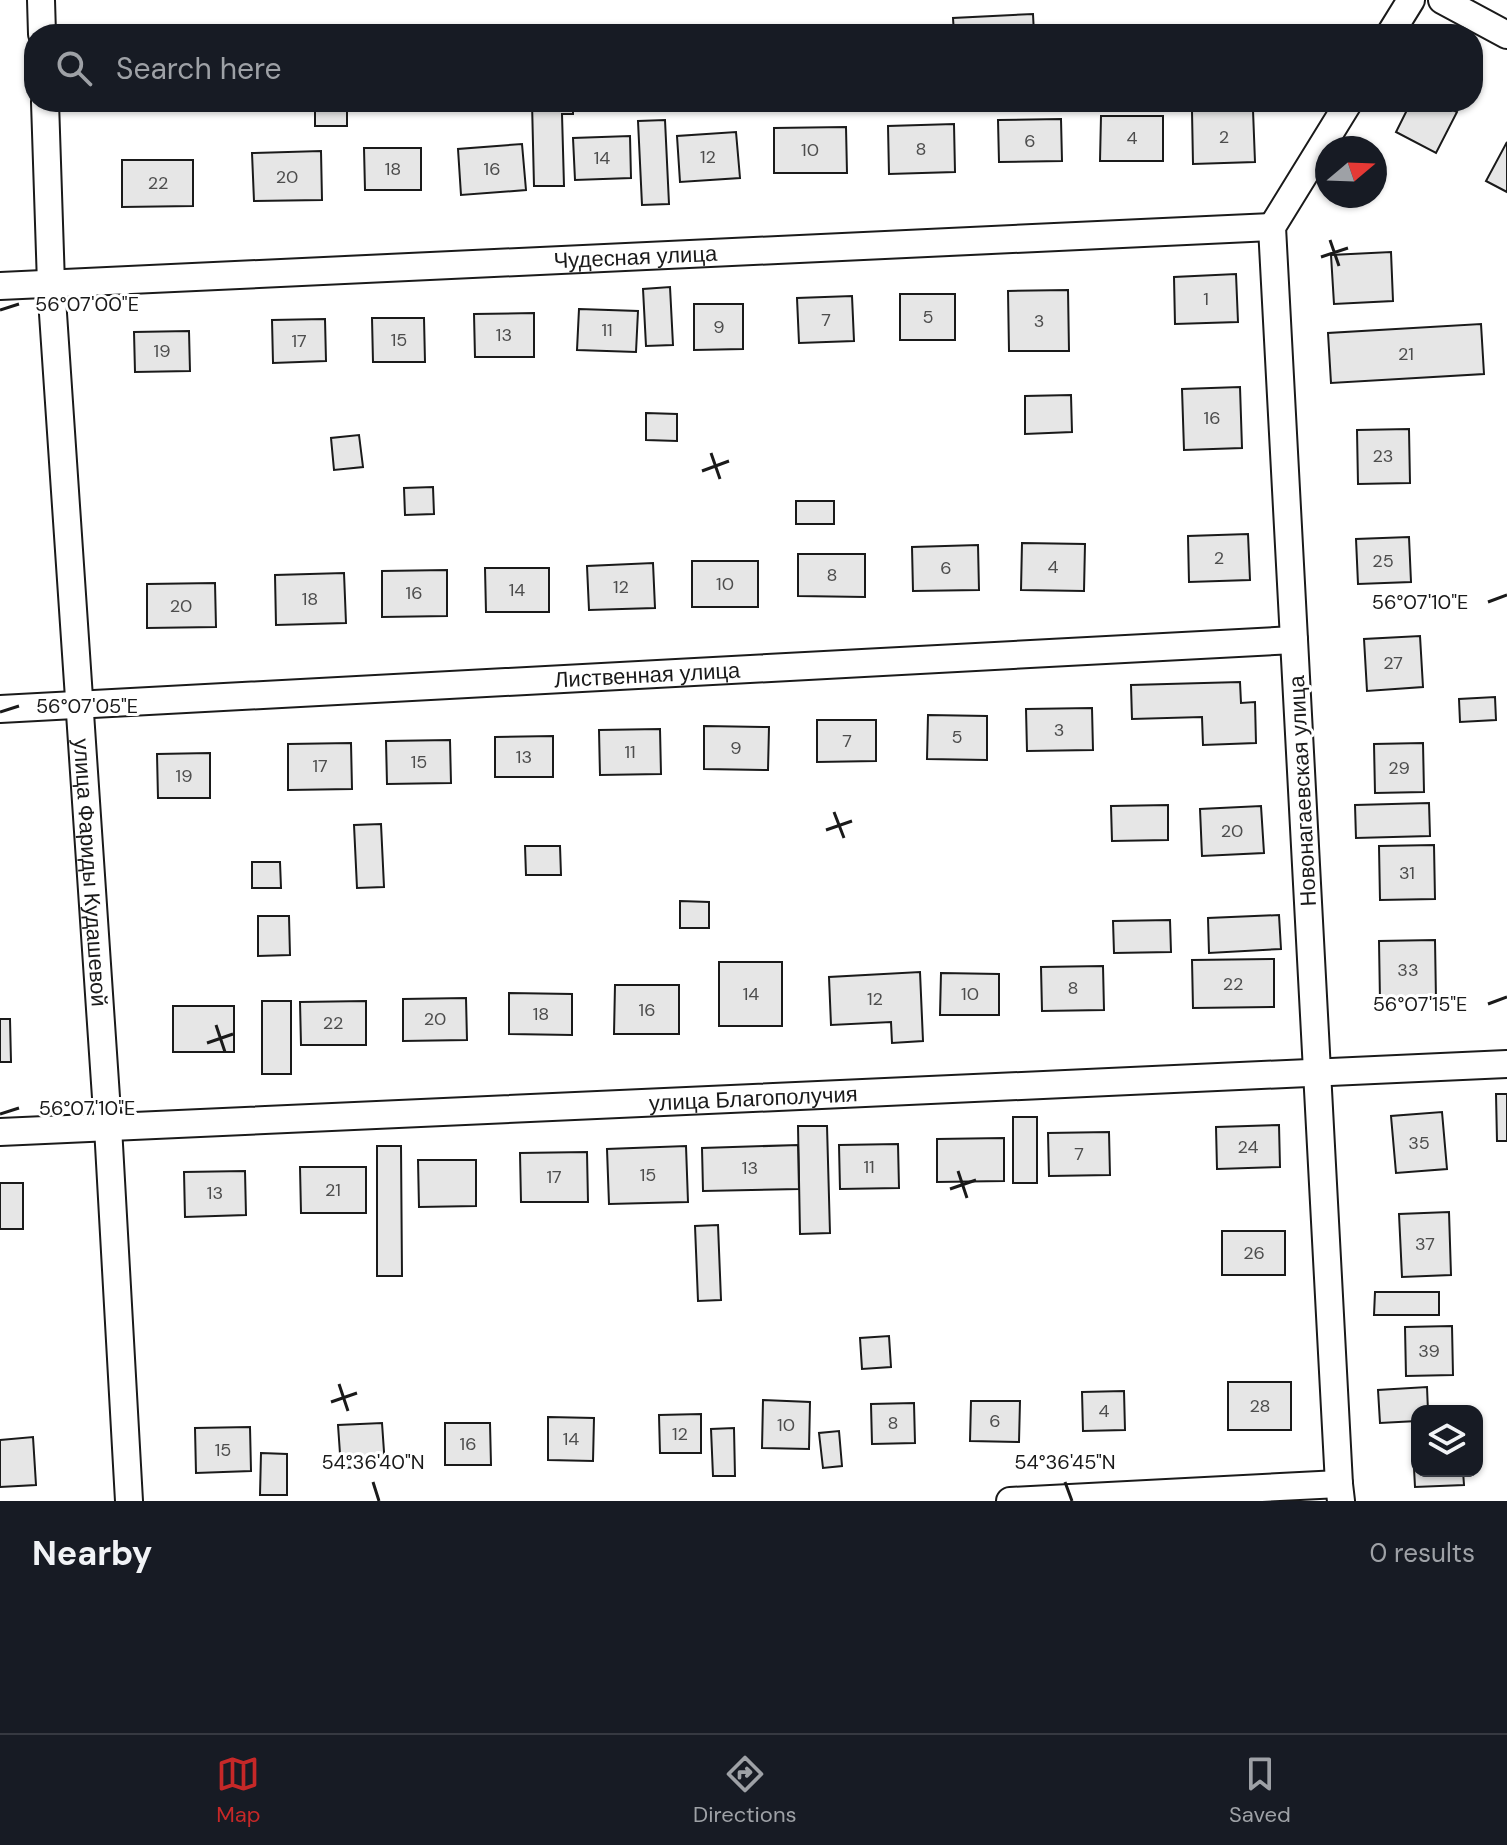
<!DOCTYPE html>
<meta charset="utf-8">
<style>
body{margin:0;font-family:"DM Sans",sans-serif;background:#242831;color:#f1f3f6}
.controls{position:absolute;right:24px;bottom:24px;display:grid;overflow:hidden;border-radius:16px;box-shadow:0 2px 6px #0004}
.controls button{width:72px;height:72px;display:grid;place-items:center;padding:0;border:0;border-bottom:2px solid #363941;background:#171b24;color:#f1f3f6;font:40px sans-serif}
.compass{position:absolute;left:1315px;top:136px;width:72px;height:72px;border-radius:50%;background:#171b24;box-shadow:0 2px 6px #0004;rotate:71deg}
.list{margin:0;padding:0;list-style:none}
h2{display:flex;justify-content:space-between;align-items:center;height:104px;margin:0;padding:0 32px;font-size:34px}
h2 small{font-size:26px;font-weight:400;color:#9ea1a6}
.icon{flex:none;width:44px;height:44px;fill:none;stroke:currentColor;stroke-width:2;stroke-linecap:round;stroke-linejoin:round}
.map{position:relative;flex:none;width:1507px;height:1501px;overflow:hidden}
.search{position:absolute;background:#171b24;box-shadow:0 2px 6px #0004;left:24px;right:24px;top:24px;height:88px;display:flex;align-items:center;gap:20px;box-sizing:border-box;padding:0 28px;border-radius:32px;color:#9ea1a6;font-size:30px}
.sheet{height:232px;background:#171b24}
nav{display:flex;justify-content:space-around;align-items:center;box-sizing:border-box;height:112px;border-top:2px solid #363941;background:#171b24;font-size:22px;color:#9ea1a6}
nav a{display:grid;justify-items:center;gap:4px}
nav .on{color:#c62828}
.map>svg:first-child{display:block}
.building{fill:#e6e6e6;stroke:#1a1a1a;stroke-width:2}
.lines{fill:none;stroke-linecap:round;stroke-linejoin:round}
.minor-casing{stroke:#1a1a1a;stroke-width:30}
.minor{stroke:#fff;stroke-width:26}
.ticks{fill:none;stroke:#1a1a1a;stroke-width:3}
.labels{text-anchor:middle;stroke-width:6;stroke-linejoin:round;paint-order:stroke}
.number-label{font-size:18px;fill:#4d4d4d}
.street-label{font-size:22px;fill:#1a1a1a;stroke:#fff}
.ticks-label{font-size:20px;text-anchor:middle;fill:#1a1a1a;stroke:#fff;stroke-width:6;stroke-linejoin:round;paint-order:stroke}
</style>
<div class="map">
<svg width="1507" height="1501" viewBox="0 0 1507 1501">
<rect width="100%" height="100%" fill="#fff"/>
<!-- building -->
<g class="building">
<path d="M1033 14 1034 34H954L953 18Z"/>
<rect x="315" y="102" width="32" height="24"/>
<path d="M532 102H573V114H562L564 186H534Z"/>
<path d="M1411 102H1437L1457 112 1436 153 1396 132Z"/>
<path d="M1253 110 1255 162 1193 164 1192 111Z"/>
<path d="M1101 116H1163V161H1100Z"/>
<path d="M1061 119 1062 161 999 162 998 120Z"/>
<path d="M665 120 669 204 642 205 638 121Z"/>
<path d="M954 124 955 172 889 174 888 126Z"/>
<path d="M846 127 847 173H774V128Z"/>
<path d="M736 132 740 178 680 182 677 136Z"/>
<path d="M630 136 631 178 575 180 573 138Z"/>
<path d="M1507 142V192L1486 181Z"/>
<path d="M522 144 526 190 461 195 458 149Z"/>
<path d="M364 148H421V190H365Z"/>
<path d="M321 151 322 200 254 201 252 153Z"/>
<path d="M122 160H193V206L122 207Z"/>
<path d="M1391 252 1393 301 1334 304 1331 255Z"/>
<path d="M1236 274 1238 322 1175 324 1174 277Z"/>
<path d="M670 287 673 345 646 346 643 289Z"/>
<path d="M1068 290 1069 351H1009L1008 291Z"/>
<rect x="900" y="294" width="55" height="46"/>
<path d="M852 296 854 341 799 343 797 298Z"/>
<path d="M694 304H743V349L694 350Z"/>
<path d="M579 309 638 311 636 352 577 350Z"/>
<path d="M534 313V357H475L474 314Z"/>
<path d="M372 318H424L425 362H373Z"/>
<path d="M325 319 326 361 273 363 272 320Z"/>
<path d="M1481 324 1484 374 1331 383 1328 333Z"/>
<path d="M189 331 190 371 135 372 134 332Z"/>
<path d="M1240 387 1242 448 1184 450 1182 389Z"/>
<path d="M1071 395 1072 432 1025 434V396Z"/>
<path d="M646 413 677 414V441L646 440Z"/>
<path d="M1409 429 1410 483 1358 484 1357 430Z"/>
<path d="M359 435 363 467 334 470 331 438Z"/>
<path d="M433 487 434 514 405 515 404 488Z"/>
<rect x="796" y="501" width="38" height="23"/>
<path d="M1248 534 1250 580 1189 582 1188 536Z"/>
<path d="M1409 537 1411 582 1358 584 1356 539Z"/>
<path d="M1022 543 1085 544 1084 591 1021 590Z"/>
<path d="M978 545 979 590 913 591 912 547Z"/>
<path d="M798 554H865V597L798 596Z"/>
<rect x="692" y="561" width="66" height="46"/>
<path d="M653 563 655 608 589 610 587 566Z"/>
<path d="M485 568H549V612H486Z"/>
<path d="M447 570V616L382 617V571Z"/>
<path d="M344 573 346 623 276 625 275 575Z"/>
<path d="M215 583 216 627 147 628V584Z"/>
<path d="M1420 636 1423 687 1367 691 1364 639Z"/>
<path d="M1240 682 1241 703 1255 702 1256 743 1203 745 1202 717 1132 719 1131 685Z"/>
<path d="M1495 697 1496 720 1460 722 1459 699Z"/>
<path d="M1092 708 1093 750 1027 751 1026 709Z"/>
<path d="M928 715 987 716V760L927 759Z"/>
<path d="M817 720H876V761L817 762Z"/>
<path d="M704 726 769 727 768 770 704 769Z"/>
<path d="M660 729 661 774 600 775 599 730Z"/>
<path d="M553 736V777H495V737Z"/>
<path d="M450 740 451 783 387 784 386 741Z"/>
<path d="M351 743 352 789 288 790V744Z"/>
<path d="M1423 743 1424 792 1375 793 1374 744Z"/>
<path d="M210 753V798H158L157 754Z"/>
<path d="M1429 803 1430 836 1356 838 1355 805Z"/>
<path d="M1168 805V840L1112 841 1111 806Z"/>
<path d="M1261 806 1264 853 1202 856 1200 809Z"/>
<path d="M381 824 384 887 357 888 354 825Z"/>
<path d="M1434 845 1435 899 1380 900 1379 846Z"/>
<path d="M525 846H560L561 875H526Z"/>
<path d="M252 862H280L281 888H252Z"/>
<path d="M680 901 709 902V928H680Z"/>
<path d="M1279 915 1281 949 1209 953 1208 918Z"/>
<path d="M258 916H289L290 955 258 956Z"/>
<path d="M1170 920 1171 952 1114 953 1113 921Z"/>
<path d="M1435 940 1436 1000 1380 1001 1379 941Z"/>
<path d="M1274 959V1007L1193 1008 1192 960Z"/>
<rect x="719" y="962" width="63" height="64"/>
<path d="M1103 966 1104 1010 1042 1011 1041 967Z"/>
<path d="M920 972 923 1041 892 1043 891 1022 831 1025 829 977Z"/>
<path d="M941 973 999 974V1015H940Z"/>
<path d="M615 985H679V1034H614Z"/>
<path d="M509 993 572 994V1035L509 1034Z"/>
<path d="M466 998 467 1040 403 1041V999Z"/>
<rect x="262" y="1001" width="29" height="73"/>
<path d="M366 1001V1045H301L300 1002Z"/>
<rect x="173" y="1006" width="61" height="46"/>
<path d="M0 1019H10L11 1062H0Z"/>
<path d="M1496 1094H1507V1141H1497Z"/>
<path d="M1442 1112 1447 1169 1396 1173 1391 1116Z"/>
<rect x="1013" y="1117" width="24" height="66"/>
<path d="M1279 1125 1280 1167 1217 1169 1216 1127Z"/>
<path d="M798 1126H827L830 1233 800 1234Z"/>
<path d="M1109 1132 1110 1175 1049 1176 1048 1133Z"/>
<path d="M1004 1138V1181L937 1182V1139Z"/>
<path d="M898 1144 899 1188 840 1189 839 1145Z"/>
<path d="M798 1145 799 1189 703 1191 702 1148Z"/>
<path d="M377 1146H401L402 1276H377Z"/>
<path d="M686 1146 688 1202 609 1204 607 1149Z"/>
<path d="M587 1152 588 1202H521L520 1153Z"/>
<path d="M418 1160H476V1206L419 1207Z"/>
<path d="M300 1167H366V1213H301Z"/>
<path d="M245 1171 246 1215 185 1217 184 1172Z"/>
<rect x="0" y="1183" width="23" height="46"/>
<path d="M1449 1212 1451 1275 1402 1277 1399 1214Z"/>
<path d="M718 1225 721 1300 698 1301 695 1226Z"/>
<rect x="1222" y="1231" width="63" height="44"/>
<path d="M1375 1292H1439V1315H1374Z"/>
<path d="M1452 1326 1453 1375 1406 1376 1405 1327Z"/>
<path d="M889 1336 891 1367 862 1369 860 1338Z"/>
<rect x="1228" y="1382" width="63" height="48"/>
<path d="M1427 1387 1428 1411H1417V1421L1380 1423 1378 1390Z"/>
<path d="M1124 1391 1125 1430 1083 1431 1082 1392Z"/>
<path d="M763 1400 810 1402 809 1449 762 1448Z"/>
<path d="M971 1401H1020L1019 1442 970 1441Z"/>
<path d="M914 1403 915 1443 872 1444 871 1404Z"/>
<path d="M701 1414V1453H660L659 1415Z"/>
<path d="M548 1417 594 1418 593 1461 548 1460Z"/>
<path d="M382 1423 385 1466 341 1468 338 1425Z"/>
<path d="M445 1423H490L491 1465H445Z"/>
<path d="M250 1427 251 1471 196 1473 195 1428Z"/>
<path d="M734 1428 735 1476H713L711 1429Z"/>
<path d="M1412 1429H1417V1471H1463L1464 1485 1415 1487Z"/>
<path d="M839 1431 842 1466 823 1468 819 1433Z"/>
<path d="M33 1437 36 1485 0 1487V1440Z"/>
<path d="M261 1453 287 1454V1495H260Z"/>
</g>
<g class="lines">
<defs>
<g id="minor">
<path d="M41 0 42 34"/>
<path d="M1442 0 1507 35"/>
<path d="M1390 34 1411 0"/>
<path id="s1" d="M45 102 51 284 108 1127 129 1501"/>
<path id="s2" d="M0 286 1272 227"/>
<path id="s3" d="M0 709 1294 640"/>
<path id="s4" d="M0 1132 1507 1064"/>
<path d="M1010 1501 1339 1484"/>
<path d="M1341 1501 1339 1484 1272 227 1349 102"/>
</g>
</defs>
<!-- minor casing -->
<use href="#minor" class="minor-casing"/>
<!-- minor -->
<use href="#minor" class="minor"/>
</g>
<!-- ticks -->
<path class="ticks" d="M1330 240 1339 266M1321 257 1348 248M0 310 19 304M711 453 720 479M702 471 729 461M1488 602 1507 595M0 712 19 706M834 812 844 838M826 830 852 821M1488 1004 1507 997M216 1025 225 1052M207 1043 233 1034M0 1114 19 1108M958 1171 967 1198M950 1189 976 1180M339 1384 348 1411M331 1402 357 1393M373 1482 379 1501M1065 1482 1072 1501"/>
<g class="labels">
<!-- number labels -->
<g class="number-label">
<text x="1224" y="143">2</text>
<text x="1132" y="144">4</text>
<text x="1030" y="147">6</text>
<text x="921" y="155">8</text>
<text x="810" y="156">10</text>
<text x="708" y="163">12</text>
<text x="602" y="164">14</text>
<text x="393" y="175">18</text>
<text x="492" y="175">16</text>
<text x="287" y="183">20</text>
<text x="158" y="189">22</text>
<text x="1206" y="305">1</text>
<text x="928" y="323">5</text>
<text x="826" y="326">7</text>
<text x="1039" y="327">3</text>
<text x="719" y="333">9</text>
<text x="607" y="336">11</text>
<text x="504" y="341">13</text>
<text x="399" y="346">15</text>
<text x="299" y="347">17</text>
<text x="162" y="357">19</text>
<text x="1406" y="360">21</text>
<text x="1212" y="424">16</text>
<text x="1383" y="462">23</text>
<text x="1219" y="564">2</text>
<text x="1383" y="567">25</text>
<text x="1053" y="573">4</text>
<text x="946" y="574">6</text>
<text x="832" y="581">8</text>
<text x="725" y="590">10</text>
<text x="621" y="593">12</text>
<text x="517" y="596">14</text>
<text x="414" y="599">16</text>
<text x="310" y="605">18</text>
<text x="181" y="612">20</text>
<text x="1393" y="669">27</text>
<text x="1059" y="736">3</text>
<text x="957" y="743">5</text>
<text x="847" y="747">7</text>
<text x="736" y="754">9</text>
<text x="630" y="758">11</text>
<text x="524" y="763">13</text>
<text x="419" y="768">15</text>
<text x="320" y="772">17</text>
<text x="1399" y="774">29</text>
<text x="184" y="782">19</text>
<text x="1232" y="837">20</text>
<text x="1407" y="879">31</text>
<text x="1408" y="976">33</text>
<text x="1233" y="990">22</text>
<text x="1073" y="994">8</text>
<text x="751" y="1000">14</text>
<text x="970" y="1000">10</text>
<text x="875" y="1005">12</text>
<text x="647" y="1016">16</text>
<text x="541" y="1020">18</text>
<text x="435" y="1025">20</text>
<text x="333" y="1029">22</text>
<text x="1419" y="1149">35</text>
<text x="1248" y="1153">24</text>
<text x="1079" y="1160">7</text>
<text x="869" y="1173">11</text>
<text x="750" y="1174">13</text>
<text x="648" y="1181">15</text>
<text x="554" y="1183">17</text>
<text x="333" y="1196">21</text>
<text x="215" y="1199">13</text>
<text x="1425" y="1250">37</text>
<text x="1254" y="1259">26</text>
<text x="1429" y="1357">39</text>
<text x="1260" y="1412">28</text>
<text x="1104" y="1417">4</text>
<text x="995" y="1427">6</text>
<text x="893" y="1429">8</text>
<text x="786" y="1431">10</text>
<text x="680" y="1440">12</text>
<text x="571" y="1445">14</text>
<text x="468" y="1450">16</text>
<text x="223" y="1456">15</text>
</g>
<!-- street labels -->
<g class="street-label">
<text dy="8" stroke="none"><textPath href="#s2" startOffset="636">Чудесная улица</textPath></text>
<text dy="8" stroke="none"><textPath href="#s3" startOffset="648">Лиственная улица</textPath></text>
<text transform="translate(1302 791) rotate(-93)" y="8">Новонагаевская улица</text>
<text dy="8" stroke="none"><textPath href="#s1" startOffset="772">улица Фариды Кудашевой</textPath></text>
<text dy="8" stroke="none"><textPath href="#s4" startOffset="754">улица Благополучия</textPath></text>
</g>
</g>
<g class="ticks-label">
<text x="87" y="311">56°07'00"E</text>
<text x="1420" y="609">56°07'10"E</text>
<text x="87" y="713">56°07'05"E</text>
<text x="1420" y="1011">56°07'15"E</text>
<text x="87" y="1115">56°07'10"E</text>
<text x="373" y="1469">54°36'40"N</text>
<text x="1065" y="1469">54°36'45"N</text>
</g>
</svg>
<div class="controls">
<button><svg class="icon" aria-label="layers" viewBox="0 0 24 24"><path d="M12 4l9 5-9 5-9-5zM3 14l9 5 9-5"/></svg></button>
</div>
<svg class="compass" viewBox="-18 -18 36 36"><path d="M0-13l5 13h-10z" fill="#e53935"/><path d="M0 13l5-13h-10z" fill="#9ea1a6"/></svg>
<div class="search"><svg class="icon" aria-label="search" viewBox="0 0 24 24"><circle cx="10" cy="10" r="6"/><path d="M15 15l6 6"/></svg>Search here</div>
</div>
<section class="sheet">
<h2>Nearby<small>0 results</small></h2>
<ul class="list">
</ul>
</section>
<nav>
<a class="on"><svg class="icon" aria-label="map" viewBox="0 0 24 24"><path d="M3 6l6-2 6 2 6-2v14l-6 2-6-2-6 2zM9 4v14M15 6v14"/></svg>Map</a>
<a><svg class="icon" aria-label="directions" viewBox="0 0 24 24"><path d="M12 3l9 9-9 9-9-9zM9 14v-3h6M13 9l2 2-2 2"/></svg>Directions</a>
<a><svg class="icon" aria-label="saved" viewBox="0 0 24 24"><path d="M7 4h10v16l-5-4-5 4z"/></svg>Saved</a>
</nav>
